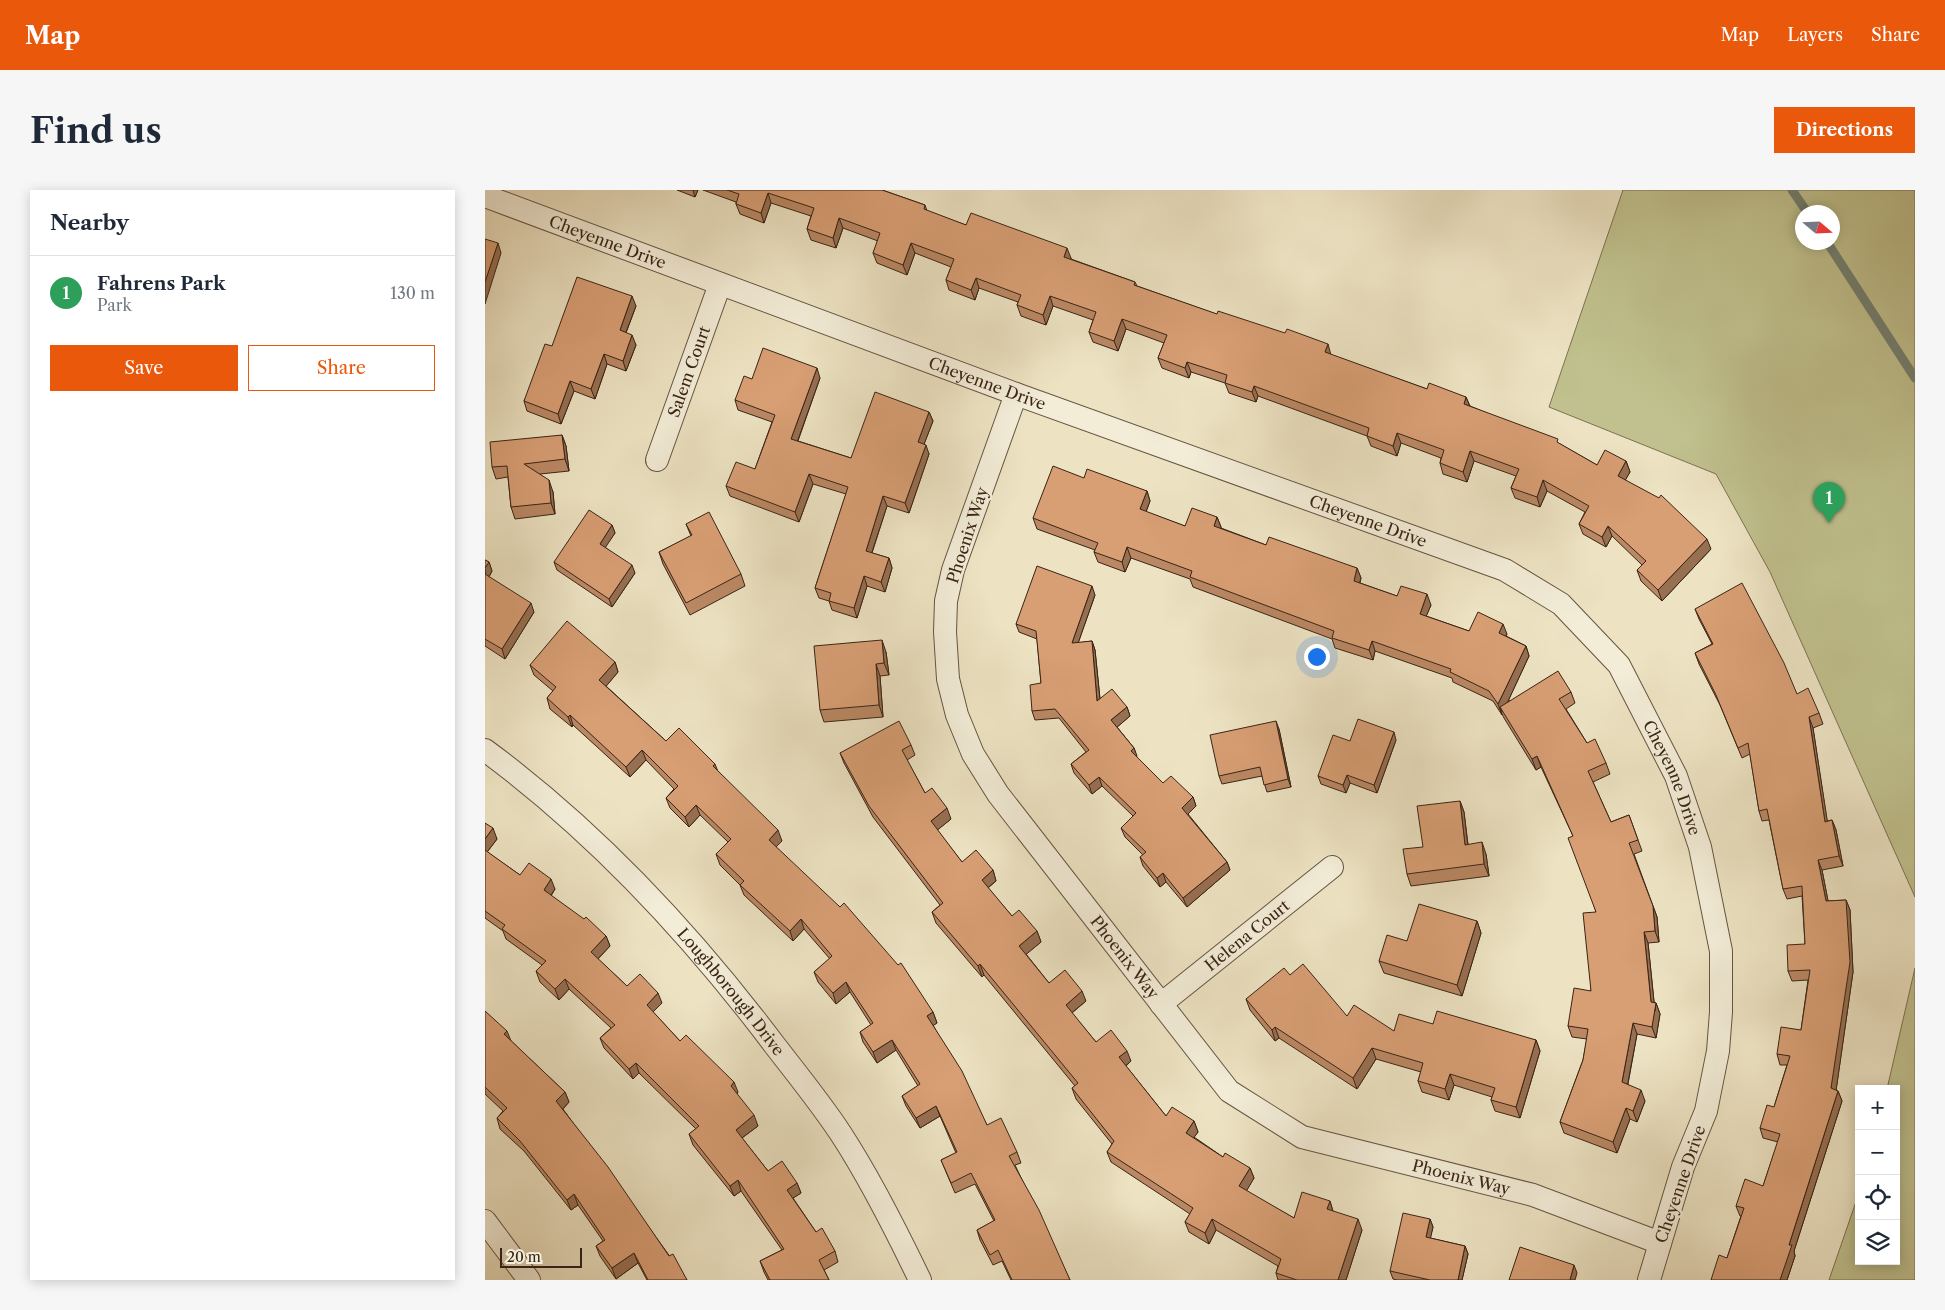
<!DOCTYPE html>
<meta charset="utf-8">
<style>
body{margin:0;font-family:"Libre Caslon Text",serif;background:#f6f6f7;color:#1f2937}
.controls{position:absolute;right:15px;bottom:15px;display:grid;overflow:hidden;border-radius:0px;box-shadow:0 2px 12px #0003}
.controls button{width:45px;height:45px;display:grid;place-items:center;padding:0;border:0;border-bottom:1px solid #e0e1e3;background:#fff;color:#1f2937;font:25px sans-serif}
.compass{position:absolute;left:1310px;top:15px;width:45px;height:45px;border-radius:50%;background:#fff;box-shadow:0 2px 12px #0003;rotate:109deg}
.scale{position:absolute;left:15px;bottom:12px;width:82px;box-sizing:border-box;padding-left:5px;border:2px solid #392416;border-top:0;font-size:14px;line-height:18px;white-space:nowrap;color:#392416;-webkit-text-stroke:4px #f3edd8;paint-order:stroke}
.you{position:absolute;left:831px;top:466px;width:18px;height:18px;margin:-12px;border:4px solid #fff;border-radius:50%;background:#1a73e8;box-shadow:0 0 0 8px #1a73e833}
.badge{display:grid;place-items:center;width:32px;height:32px;border-radius:50%;background:#ea580c;color:#fff;font-size:16px;font-weight:700}
.pin{position:absolute;translate:-50% -41px;filter:drop-shadow(0 1px 2px #0008)}
.pin::after{content:'';position:absolute;top:26px;width:18px;height:15px;background:inherit;clip-path:polygon(0 0,100% 0,50% 100%)}
.list{margin:0;padding:0;list-style:none}
h2{display:flex;justify-content:space-between;align-items:center;height:65px;margin:0;padding:0 20px;font-size:21px}
h2 small{font-size:16px;font-weight:400;color:#747a83}
.list li{display:grid;grid-template-columns:32px 1fr auto;gap:15px;align-items:center;box-sizing:border-box;height:75px;padding:0 20px;border-top:1px solid #e0e1e3}
.list b{display:block;font-size:19px;white-space:nowrap}
.list p{margin:0;font-size:16px;white-space:nowrap;color:#747a83}
.list em{font-size:16px;font-style:normal;color:#747a83}
.actions{display:flex;gap:10px;padding:15px 20px}
.actions a{flex:1;padding:11px 0;border:1px solid #ea580c;border-radius:0px;text-align:center;font-size:18px;color:#ea580c}
.actions .main{background:#ea580c;color:#fff}
.icon{flex:none;width:28px;height:28px;fill:none;stroke:currentColor;stroke-width:2;stroke-linecap:round;stroke-linejoin:round}
.map{position:relative;flex:none;width:1430px;height:1090px;overflow:hidden;border-radius:0px}
header{display:flex;align-items:center;gap:30px;box-sizing:border-box;height:70px;padding:0 25px;background:#ea580c;color:#fff}
header strong{font-size:24px}
nav{display:flex;gap:28px;margin-inline-start:auto;font-size:18px}
.intro{display:flex;align-items:center;justify-content:space-between;box-sizing:border-box;height:120px;padding:0 30px}
h1{margin:0;font-size:35px}
.button{padding:12px 22px;border-radius:0px;background:#ea580c;color:#fff;font-size:18px;font-weight:700}
main{display:flex;gap:30px;padding:0 30px}
aside{flex:1;background:#fff;border-radius:0px;box-shadow:0 2px 12px #0003}
.map>svg:first-child{display:block}
.green{fill:#c0c18e;stroke:#7c7252;fill-rule:evenodd}
.lines{fill:none;stroke-linecap:round;stroke-linejoin:round}
.stream{stroke:#738171;stroke-width:9}
.street-casing{stroke:#665441;stroke-width:24}
.street{stroke:#f3edd8;stroke-width:22}
.wall{fill:#ba8864;stroke:#392416}
.shaded-wall{fill:#976f51;stroke:#392416}
.building{fill:#d89e74;stroke:#392416}
.labels{text-anchor:middle;stroke-width:5;stroke-linejoin:round;paint-order:stroke}
.street-label{font-size:16px;fill:#392416;stroke:#f3edd8}
</style>
<header>
<strong>Map</strong>
<nav><a>Map</a><a>Layers</a><a>Share</a></nav>
</header>
<div class="intro"><h1>Find us</h1><a class="button">Directions</a></div>
<main>
<aside>
<h2>Nearby<small></small></h2>
<ul class="list">
<li><span class="badge" style="background:#2e9e5b">1</span><div><b>Fahrens Park</b><p>Park</p></div><em>130 m</em></li>
</ul>
<div class="actions"><a class="main">Save</a><a>Share</a></div>
</aside>
<div class="map">
<svg width="1430" height="1090" viewBox="0 0 1430 1090">
<rect width="100%" height="100%" fill="#ede3c3"/>
<filter id="stains"><feTurbulence type="fractalNoise" baseFrequency=".004" numOctaves="4"/><feColorMatrix values="0 0 0 0 .2 0 0 0 0 .09 0 0 0 0 .02 0 0 0 .5 -.17"/></filter>
<radialGradient id="worn" r=".72"><stop offset=".6" stop-color="#630" stop-opacity="0"/><stop offset="1" stop-color="#630" stop-opacity=".3"/></radialGradient>
<!-- green -->
<g class="green">
<path d="M1138 0H1430V707L1285 382 1231 284 1064 217ZM1348 22V52H1318V22Z"/>
<path d="M1430 778V1090H1344L1374 1003V1071H1411V899H1402Z"/>
</g>
<g class="lines">
<!-- stream -->
<g class="stream">
<path d="M1307 0 1322 22"/>
<path d="M1342 52 1430 188"/>
</g>
<defs>
<g id="street">
<path id="s1" d="M0 6 531 204 1020 380 1076 414 1134 475 1191 586 1215 657 1236 761V822L1233 861 1221 921 1198 977 1164 1090"/>
<path id="s2" d="M531 204 468 380 461 411 460 442 463 489 472 525 488 564 513 604 744 901 817 947 1048 1005 1175 1053"/>
<path id="s3" d="M172 270 235 94"/>
<path id="s4" d="M0 560C111 642 205 743 288 853 311 883 335 912 356 944 386 990 411 1040 435 1090"/>
<path id="s5" d="M676 814 847 677"/>
<path d="M0 1031 44 1090"/>
</g>
</defs>
<!-- street casing -->
<use href="#street" class="street-casing"/>
<!-- street -->
<use href="#street" class="street"/>
</g>
<!-- wall -->
<g class="wall">
<path d="M192 0H213L210 7Z"/>
<path d="M218 0H397L440 15 442 21 481 35 586 68V69L650 92 652 96 942 199 981 207 985 216 1075 254 1112 275 1141 271 1145 282 1140 290 1226 359 1177 411 1156 391 1152 380 1157 375 1127 346 1121 357 1098 344 1094 334 1100 322 1062 301 1055 317 1030 308 1026 298 1031 286 989 271 982 292 958 284 955 273 956 268 916 253 912 266 886 256 882 246 773 206 771 212 744 203 740 193 706 182 704 188 677 178 673 168 679 153 641 139 633 161 608 152 604 142 608 130 568 116 561 135 536 126 532 115 533 112 494 98 490 110 464 100 461 90 466 77 430 63 422 85 392 73 388 63 393 51 358 38 351 58 326 50 322 39 326 26 286 13 279 33 255 24 251 14V12Z"/>
<path d="M151 116 141 143 151 155 141 181 122 174 110 209 89 201 76 234 42 221 39 211 67 156Z"/>
<path d="M335 188 313 251 366 268 444 222 448 231 439 254 444 264 424 323 402 316 387 363 404 368 407 378 400 402 382 396 372 428 347 420 344 411 334 408 330 398 361 304 328 294 314 332 245 306 241 296 270 279 287 232 253 220 250 210 267 189Z"/>
<path d="M77 245 81 256 84 281 55 284 68 302 70 324 30 329 26 317 23 287 11 289 7 277Z"/>
<path d="M599 288 662 301 665 311 661 322 700 336 732 327 736 337V338L781 355 872 378 876 388 875 393 912 406 946 415 941 426 984 441 1022 444 1021 446 1041 456 1044 466 1023 511 1086 502 1090 513 1081 519 1102 553 1121 573 1125 584 1108 592 1126 632 1144 625 1157 661 1149 664 1172 727 1174 752 1163 753 1169 812 1171 813 1175 824 1171 848 1152 844 1143 894 1160 911 1152 932 1145 929 1132 963 1079 943 1075 932 1098 870 1102 849 1087 847 1083 836 1106 801 1111 722 1088 646 1056 577 1051 580 1019 528 1017 524V525L1008 511 968 492 967 488 890 461 888 470 850 458 847 449 708 397 705 389 646 368 640 382 613 372 609 362 610 360 552 339 548 328Z"/>
<path d="M201 334 256 384 260 396 205 425 178 374 174 362 206 346Z"/>
<path d="M127 335 130 343 120 357 150 383 127 417 72 380 69 372Z"/>
<path d="M0 370 4 372 7 381 4 387 49 422 20 469 0 456Z"/>
<path d="M610 405 593 453 607 451 610 460 615 509 642 517 645 526 632 537 649 558 652 567 678 593 708 607 711 616 703 624 742 672 745 680 702 717 681 692 675 697 658 676 655 667 658 665 640 647 636 638 648 626 617 596 607 604 589 583 586 574 601 562 574 528 550 530 547 521 556 493 552 449 534 442 531 434Z"/>
<path d="M1210 419 1312 504 1334 523 1338 534 1328 538 1342 631 1347 630 1351 640 1358 676 1337 680 1343 711 1361 710 1365 720 1368 782 1351 900 1353 901 1357 911 1309 1061 1310 1066 1302 1090H1226L1242 1068 1256 1026H1255L1251 1016 1278 996 1293 952 1278 948 1275 938 1289 917 1302 875H1295L1292 864 1316 840 1323 790 1307 791 1303 781 1320 754 1317 706 1302 709 1298 699 1284 630 1277 631 1274 621 1265 564 1257 568 1235 515 1214 474 1210 463 1227 454 1214 429Z"/>
<path d="M401 462 404 485 395 486 398 527 339 532 335 520Z"/>
<path d="M130 472 133 482 121 496 181 551 233 581 297 651 291 657 448 822 452 833 448 835 502 935 532 962 536 973 530 975 585 1090H526L517 1071 508 1075 495 1050 492 1040 509 1031 490 994 470 1003 456 970 471 963 455 926 435 938 421 916 417 906 433 896 411 860 392 873 378 852 375 842 386 835 365 802 351 814 333 792 329 782 345 769 319 739 308 751 259 705 255 695 235 675 231 664 243 652 215 625 204 637 185 618 181 608 189 599 161 570 145 587 88 535 87 537 65 519 62 508 68 501 49 485 45 475Z"/>
<path d="M794 539 806 597 782 602 777 586 737 594 734 586Z"/>
<path d="M911 550 892 603 865 593 861 603 836 594 833 586 865 551Z"/>
<path d="M426 555 430 565 422 570 440 603 466 629 452 640 477 672 508 680 511 691 503 698 527 726 552 741 556 752 541 764 564 793 601 811 587 823 611 852 646 871 641 876 681 926 709 931 713 942 709 947 738 967 765 978 769 988 761 1001 809 1028 845 1011 848 1021 877 1040 861 1090H793L791 1083 793 1076 731 1040 724 1054 704 1042 700 1032 705 1024 626 972 622 962 627 954 591 909 587 898 590 896 499 785 497 787 451 733 447 722 455 715 388 627 359 573 355 563Z"/>
<path d="M975 611 979 622 983 654 1001 664 1004 686 926 696 922 684 938 657Z"/>
<path d="M0 633 12 649 2 662 35 685 70 699 66 706 121 746 125 756 113 769 142 796 177 813 168 822 195 851 253 902 252 904 273 936 257 948 283 981 312 993 316 1003 308 1008 331 1042 350 1061 353 1072 339 1080 344 1090H283L279 1082 275 1071 297 1060 256 1001 249 1006 208 955 204 944 211 939 154 883 148 889 119 858 115 848 126 838 84 799 74 810 55 792 51 781 57 775 21 749 18 741 0 728Z"/>
<path d="M992 731 996 743 977 806 899 783 894 771 922 751Z"/>
<path d="M805 785 862 826 909 841 948 834 1051 850 1055 861 1035 928 1010 921 1006 910 1007 907 969 895 964 910 937 902 933 891 936 882 891 869 872 899 794 848 790 851 765 820 761 809Z"/>
<path d="M0 821 25 850 80 902 84 912 78 919 202 1090H162L153 1073 131 1089 115 1066 111 1056 118 1051 93 1015 86 1020 39 961 15 939 12 928 18 921 0 904Z"/>
<path d="M945 1029 948 1037 945 1048 980 1056 983 1064 977 1090H912L908 1089 905 1081Z"/>
</g>
<!-- shaded-wall -->
<g class="shaded-wall">
<path d="M208 0H213L210 7Z"/>
<path d="M283 3 286 13 279 33 276 23Z"/>
<path d="M354 28 358 38 351 58 348 48Z"/>
<path d="M13 53 16 63 0 114V92Z"/>
<path d="M426 53 430 63 422 85 418 75Z"/>
<path d="M582 58 586 68 583 77 579 67Z"/>
<path d="M491 88 494 98 490 110 486 100Z"/>
<path d="M147 106 151 116 138 150 135 140Z"/>
<path d="M565 106 568 116 561 135 558 125Z"/>
<path d="M637 129 641 139 633 161 629 151Z"/>
<path d="M147 145 151 155 141 181 138 171Z"/>
<path d="M843 154 846 165 840 162Z"/>
<path d="M119 164 122 174 110 209 106 199Z"/>
<path d="M702 172 706 182 704 188 700 178Z"/>
<path d="M332 178 335 188 310 258 306 249Z"/>
<path d="M85 191 89 201 76 234 73 224Z"/>
<path d="M769 196 773 206 771 212 767 202Z"/>
<path d="M981 207 985 217 979 214Z"/>
<path d="M444 222 448 231 436 262 433 252Z"/>
<path d="M912 243 916 253 912 266 908 256Z"/>
<path d="M77 245 81 256 84 281 80 269Z"/>
<path d="M441 255 444 264 424 323 420 313Z"/>
<path d="M985 261 989 271 982 292 978 282Z"/>
<path d="M1141 271 1145 282 1137 296 1133 286Z"/>
<path d="M324 284 328 294 314 332 310 322Z"/>
<path d="M64 290 68 302 70 324 66 313Z"/>
<path d="M1058 290 1062 301 1055 317 1052 307Z"/>
<path d="M662 301 665 311 658 330 655 319Z"/>
<path d="M398 306 402 316 384 371 381 361Z"/>
<path d="M732 327 736 337 733 346 729 336Z"/>
<path d="M127 335 130 343 118 361 115 354Z"/>
<path d="M1123 336 1127 346 1121 357 1117 347Z"/>
<path d="M1222 349 1226 359 1177 411 1173 400Z"/>
<path d="M642 357 646 368 640 382 637 372Z"/>
<path d="M404 368 407 378 400 402 396 392Z"/>
<path d="M4 372 7 381 1 392 0 378Z"/>
<path d="M147 375 150 383 127 417 124 409Z"/>
<path d="M872 378 876 388 872 401 869 391Z"/>
<path d="M379 386 382 396 372 428 369 418Z"/>
<path d="M607 396 610 405 590 462 587 453Z"/>
<path d="M942 404 946 415 938 434 935 424Z"/>
<path d="M46 413 49 422 20 469 17 459Z"/>
<path d="M1018 434 1022 444 1017 453 1014 443Z"/>
<path d="M397 450 401 462 404 485 399 473Z"/>
<path d="M607 451 610 460 616 519 612 511Z"/>
<path d="M887 451 890 461 888 470 884 460Z"/>
<path d="M1041 456 1044 466 1018 522 1015 517 1017 524V525L1013 514Z"/>
<path d="M130 472 133 482 118 500 114 490Z"/>
<path d="M391 474 395 486 398 527 394 515Z"/>
<path d="M642 517 645 526 630 539 626 530Z"/>
<path d="M85 525 88 535 87 537 83 527Z"/>
<path d="M1324 527 1328 538 1344 642 1340 632Z"/>
<path d="M791 531 794 539 806 597 803 589Z"/>
<path d="M909 542 911 550 892 603 889 595Z"/>
<path d="M649 558 652 566 649 569 646 561Z"/>
<path d="M157 560 161 570 145 587 141 577Z"/>
<path d="M1052 566 1056 577 1051 580 1047 569Z"/>
<path d="M230 574 234 584 228 576Z"/>
<path d="M862 585 865 593 861 603 858 595Z"/>
<path d="M614 587 617 596 607 604 604 595Z"/>
<path d="M708 607 711 616 700 627 697 618Z"/>
<path d="M975 611 979 622 984 666 980 655Z"/>
<path d="M211 615 215 625 204 637 200 627Z"/>
<path d="M462 618 466 629 450 642 446 631Z"/>
<path d="M1347 630 1351 640 1358 676 1354 666Z"/>
<path d="M8 638 12 649 0 665V649Z"/>
<path d="M293 640 297 651 288 660 284 650Z"/>
<path d="M997 652 1001 664 1004 686 999 674Z"/>
<path d="M1333 670 1337 680 1345 721 1341 711Z"/>
<path d="M742 672 745 680 702 717 698 708Z"/>
<path d="M508 680 511 691 500 700 497 690Z"/>
<path d="M678 683 681 692 675 697 672 688Z"/>
<path d="M66 689 70 699 62 711 59 700Z"/>
<path d="M1361 710 1365 720 1368 782 1350 908 1346 898Z"/>
<path d="M1168 716 1172 727 1174 752 1170 741Z"/>
<path d="M316 729 319 739 308 751 305 741Z"/>
<path d="M992 731 996 743 977 806 972 795Z"/>
<path d="M552 741 556 752 538 767 534 756Z"/>
<path d="M1159 742 1163 753 1170 821 1171 813 1175 824 1171 848 1167 837 1166 812Z"/>
<path d="M121 746 125 756 109 773 106 762Z"/>
<path d="M495 774 499 785 497 787 493 776Z"/>
<path d="M80 789 84 799 74 810 70 799Z"/>
<path d="M361 792 365 802 351 814 348 803Z"/>
<path d="M597 801 601 811 584 825 581 815Z"/>
<path d="M173 803 177 813 165 825 162 815Z"/>
<path d="M448 822 452 833 446 837 442 826Z"/>
<path d="M1148 833 1152 844 1141 903 1137 892Z"/>
<path d="M790 837 794 848 790 851 787 840Z"/>
<path d="M22 841 26 851 19 844Z"/>
<path d="M407 850 411 860 392 873 388 862Z"/>
<path d="M1051 850 1055 861 1035 928 1031 917Z"/>
<path d="M887 858 891 869 872 899 868 888Z"/>
<path d="M642 861 646 871 638 878 634 867Z"/>
<path d="M151 873 154 883 148 889 144 879Z"/>
<path d="M965 884 969 895 964 910 960 899Z"/>
<path d="M249 892 253 902 249 906 246 896Z"/>
<path d="M1156 900 1160 911 1152 932 1148 921Z"/>
<path d="M1353 901 1357 911 1309 1061 1310 1066 1302 1090H1295L1304 1055Z"/>
<path d="M80 902 84 912 75 922 71 911Z"/>
<path d="M451 916 455 926 435 938 431 928Z"/>
<path d="M1141 918 1145 929 1132 963 1128 952Z"/>
<path d="M269 925 273 936 254 950 251 940Z"/>
<path d="M709 931 713 942 705 953 701 943Z"/>
<path d="M765 978 769 988 758 1007 754 996Z"/>
<path d="M253 990 256 1001 249 1006 245 996Z"/>
<path d="M312 993 316 1003 305 1010 302 1000Z"/>
<path d="M89 1004 93 1015 86 1020 82 1010Z"/>
<path d="M845 1011 848 1022 842 1019Z"/>
<path d="M727 1029 731 1040 724 1054 720 1043Z"/>
<path d="M873 1029 877 1040 861 1090H853Z"/>
<path d="M945 1029 948 1037 944 1055 941 1047Z"/>
<path d="M980 1056 983 1064 977 1090H973Z"/>
<path d="M149 1063 153 1073 131 1089 127 1078Z"/>
<path d="M1089 1075 1092 1083 1090 1090H1085Z"/>
</g>
<!-- building -->
<g class="building">
<path d="M242 0H397L440 15 439 19 481 35 486 23 582 58 579 67 650 92 649 95 732 124 733 121 800 143 802 139 843 154 840 162 942 199 944 193 981 207 979 214 1073 249 1072 252 1112 275 1120 260 1141 271 1133 286 1174 308 1176 305 1222 349 1173 400 1152 380 1161 371 1123 336 1117 347 1094 334 1104 316 1058 290 1052 307 1026 298 1034 279 985 261 978 282 955 273 959 260 912 243 908 256 882 246 884 238 769 196 767 202 740 193 742 185 702 172 700 178 673 168 682 145 637 129 629 151 604 142 611 122 565 106 558 125 532 115 536 105 491 88 486 100 461 90 469 69 426 53 418 75 388 63 395 43 354 28 348 48 322 39 329 18 283 3 276 23 251 14 254 4Z"/>
<path d="M0 49 13 53 0 92Z"/>
<path d="M92 87 147 106 135 140 147 145 138 171 119 164 106 199 85 191 73 224 39 211 60 154 67 156Z"/>
<path d="M278 158 332 178 306 249 366 268 390 202 444 222 433 252 441 255 420 313 398 306 381 361 404 368 396 392 379 386 369 418 344 411 346 403 330 398 363 297 324 284 310 322 241 296 251 272 270 279 290 225 250 210 259 186 267 189Z"/>
<path d="M77 245 80 269 39 274 64 290 66 313 26 317 22 276 7 277 5 252Z"/>
<path d="M568 276 599 288 602 279 662 301 655 319 700 336 707 318 732 327 729 336 781 355 784 347 872 378 869 391 912 406 916 396 942 404 935 424 984 441 993 422 1018 434 1014 443 1041 456 1013 514 1004 501 965 482 966 479 887 451 884 460 847 448 849 441 705 387 707 381 642 357 637 372 609 362 613 353 548 328Z"/>
<path d="M104 320 127 335 115 354 147 375 124 409 69 372Z"/>
<path d="M224 322 256 384 201 413 174 362 207 345 201 334Z"/>
<path d="M0 370 4 372 0 378Z"/>
<path d="M552 376 607 396 587 453 607 451 612 511 627 499 642 517 626 530 649 558 646 561 678 593 686 586 708 607 697 618 742 672 698 708 678 683 672 688 655 667 661 662 636 638 651 623 614 587 604 595 586 574 604 560 570 519 547 521 545 495 556 493 551 441 531 434Z"/>
<path d="M0 384 46 413 17 459 0 449Z"/>
<path d="M1257 393 1299 473 1312 504 1323 498 1334 523 1324 527 1340 632 1347 630 1354 666 1333 670 1341 711 1361 710 1365 772 1346 898 1353 901 1304 1055H1307L1295 1090H1226L1234 1065 1242 1068 1259 1018 1251 1016 1260 989 1278 996 1295 944 1275 938 1282 915 1289 917 1305 866 1292 864 1296 837 1316 840 1325 780 1303 781 1302 755 1320 754 1317 696 1298 699 1282 619 1274 621 1263 553 1253 558 1231 505 1210 463 1228 454 1210 419Z"/>
<path d="M82 431 130 472 114 490 181 551 194 538 230 574 228 576 293 640 284 650 355 717 359 713 413 775 416 773 448 822 442 826 477 881 502 935 516 928 532 962 524 966 554 1020 585 1090H527L513 1060 505 1065 492 1040 510 1030 486 983 466 993 456 970 472 962 451 916 431 928 417 906 435 894 407 850 388 862 375 842 388 833 361 792 348 803 329 782 347 766 316 729 305 741 255 695 259 691 231 664 246 649 211 615 200 627 181 608 193 596 157 560 141 577 85 525 83 527 62 508 71 497 45 475Z"/>
<path d="M397 450 399 473 391 474 394 515 335 520 329 456Z"/>
<path d="M1073 481 1086 502 1074 509 1102 553 1110 549 1121 573 1103 581 1126 632 1144 625 1153 650 1144 653 1168 716 1170 741 1159 742 1166 812 1171 813 1167 837 1148 833 1137 892 1156 900 1148 921 1141 918 1128 952 1075 932 1098 870 1103 839 1083 836 1089 798 1106 801 1098 723 1111 722 1083 648 1088 646 1052 566 1047 569 1015 517Z"/>
<path d="M873 529 909 542 889 595 862 585 858 595 833 586 848 545 865 551Z"/>
<path d="M414 531 426 555 417 560 440 603 447 598 462 618 446 631 477 672 491 660 508 680 497 690 527 726 534 720 552 741 534 756 564 793 580 780 597 801 581 815 611 852 626 840 642 861 634 867 681 926 687 917 709 931 701 943 738 967 740 963 765 978 754 996 809 1028 817 1002 845 1011 842 1019 873 1029 853 1090H812L791 1083 796 1069 727 1029 720 1043 700 1032 708 1018 622 962 629 951 587 898 593 893 495 774 493 776 447 722 458 713 384 616 355 563Z"/>
<path d="M791 531 803 589 779 595 775 577 734 586 725 545Z"/>
<path d="M975 611 980 655 997 652 999 674 922 684 918 659 938 657 932 616Z"/>
<path d="M0 633 8 638 0 649Z"/>
<path d="M0 660 35 685 44 673 66 689 59 700 99 729 101 727 121 746 106 762 142 796 155 784 173 803 162 815 195 851 201 845 249 892 246 896 269 925 251 940 283 981 297 971 312 993 302 1000 331 1042 337 1038 350 1061 334 1070 344 1090H285L275 1071 299 1059 253 990 245 996 204 944 214 936 151 873 144 879 115 848 130 835 80 789 70 799 51 781 61 771 17 739 20 735 0 721Z"/>
<path d="M934 714 992 731 972 795 894 771 902 745 922 751Z"/>
<path d="M818 774 862 826 869 815 909 841 914 824 948 834 952 821 1051 850 1031 917 1006 910 1010 898 965 884 960 899 933 891 938 873 887 858 868 888 790 837 787 840 761 809 799 778 805 785Z"/>
<path d="M0 821 22 841 19 844 80 902 71 911 123 977 184 1066 188 1064 202 1090H163L149 1063 127 1078 111 1056 120 1050 89 1004 82 1010 35 951 12 928 22 918 0 897Z"/>
<path d="M918 1023 945 1029 941 1047 980 1056 973 1090H945L905 1081Z"/>
<path d="M1035 1057 1089 1075 1085 1090H1024Z"/>
</g>
<g class="labels">
<!-- street labels -->
<g class="street-label">
<text dy="6" stroke="none"><textPath href="#s1" startOffset="131">Cheyenne Drive</textPath></text>
<text dy="6" stroke="none"><textPath href="#s3" startOffset="94">Salem Court</textPath></text>
<text dy="6" stroke="none"><textPath href="#s1" startOffset="536">Cheyenne Drive</textPath></text>
<text dy="6" stroke="none"><textPath href="#s1" startOffset="941">Cheyenne Drive</textPath></text>
<text transform="translate(482 345) rotate(-72)" y="6">Phoenix Way</text>
<text dy="6" stroke="none"><textPath href="#s1" startOffset="1361">Cheyenne Drive</textPath></text>
<text dy="6" stroke="none"><textPath href="#s5" startOffset="110">Helena Court</textPath></text>
<text dy="6" stroke="none"><textPath href="#s2" startOffset="630">Phoenix Way</textPath></text>
<text dy="6" stroke="none"><textPath href="#s4" startOffset="346">Loughborough Drive</textPath></text>
<text dy="6" stroke="none"><textPath href="#s2" startOffset="1050">Phoenix Way</textPath></text>
<text transform="translate(1195 994) rotate(-71)" y="6">Cheyenne Drive</text>
</g>
</g>
<rect width="100%" height="100%" filter="url(#stains)"/>
<rect width="100%" height="100%" fill="url(#worn)"/>
</svg>
<div class="controls">
<button>+</button>
<button>−</button>
<button><svg class="icon" aria-label="locate" viewBox="0 0 24 24"><circle cx="12" cy="12" r="6"/><path d="M12 2v4M12 18v4M2 12h4M18 12h4"/></svg></button>
<button><svg class="icon" aria-label="layers" viewBox="0 0 24 24"><path d="M12 4l9 5-9 5-9-5zM3 14l9 5 9-5"/></svg></button>
</div>
<svg class="compass" viewBox="-18 -18 36 36"><path d="M0-13l5 13h-10z" fill="#e53935"/><path d="M0 13l5-13h-10z" fill="#747a83"/></svg>
<div class="scale">20 m</div>
<div class="you"></div>
<div class="pin badge" style="left:1344px;top:333px;background:#2e9e5b">1</div>
</div>
</main>
